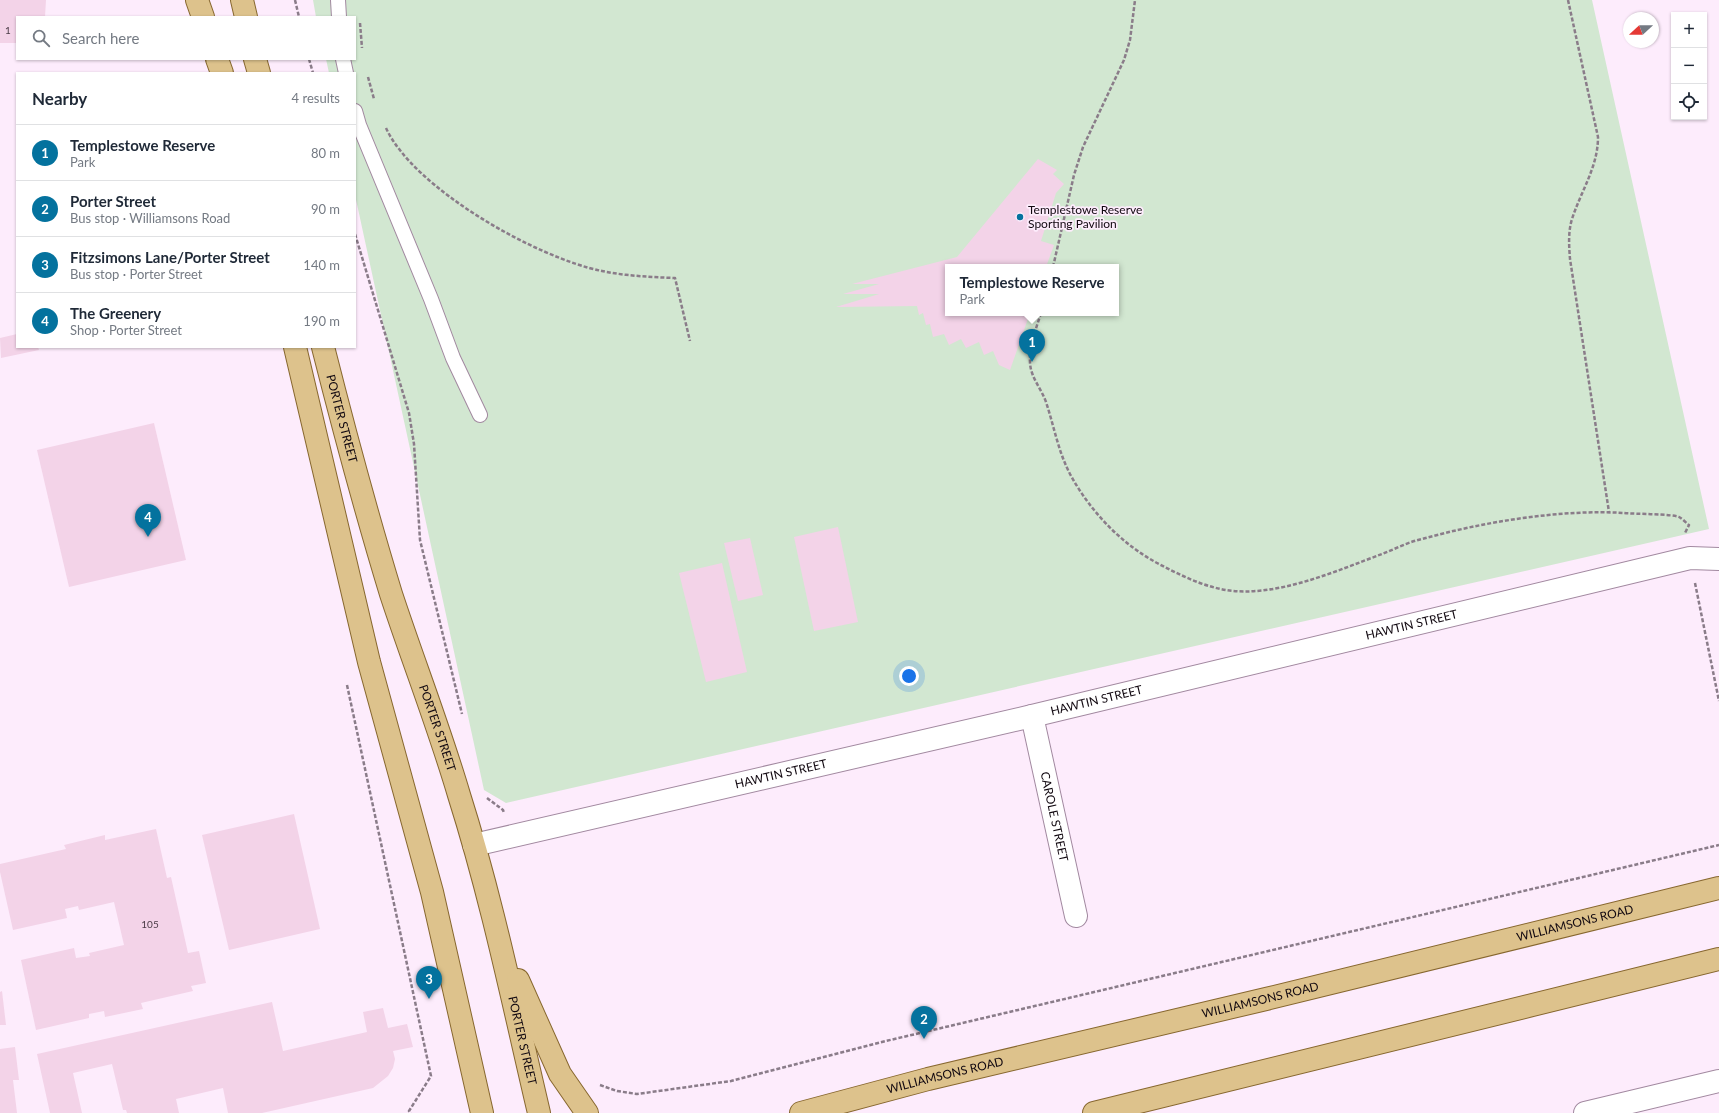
<!DOCTYPE html>
<meta charset="utf-8">
<style>
body{margin:0;font-family:Lato,sans-serif;background:#f6f6f7;color:#1f2937}
.controls{position:absolute;right:12px;top:12px;display:grid;overflow:hidden;border-radius:0px;box-shadow:0 1px 3px #0004}
.controls button{width:36px;height:36px;display:grid;place-items:center;padding:0;border:0;border-bottom:1px solid #e0e1e3;background:#fff;color:#1f2937;font:20px sans-serif}
.compass{position:absolute;left:1623px;top:12px;width:36px;height:36px;border-radius:50%;background:#fff;box-shadow:0 1px 3px #0004;rotate:249deg}
.you{position:absolute;left:909px;top:676px;width:14px;height:14px;margin:-10px;border:3px solid #fff;border-radius:50%;background:#1a73e8;box-shadow:0 0 0 6px #1a73e833}
.badge{display:grid;place-items:center;width:26px;height:26px;border-radius:50%;background:#04729e;color:#fff;font-size:13px;font-weight:700}
.pin{position:absolute;translate:-50% -33px;filter:drop-shadow(0 1px 2px #0008)}
.pin::after{content:'';position:absolute;top:21px;width:14px;height:12px;background:inherit;clip-path:polygon(0 0,100% 0,50% 100%)}
.popup{position:absolute;left:945px;top:264px;width:174px;height:52px;box-sizing:border-box;display:grid;place-content:center;border-radius:0px;background:#fff;filter:drop-shadow(0 1px 3px #0005);font-size:13px;white-space:nowrap;color:#747a83}
.popup b{font-size:15px;color:#1f2937}
.popup::after{content:'';position:absolute;left:50%;top:100%;margin-left:-8px;border:8px solid transparent;border-top-color:#fff}
.list{margin:0;padding:0;list-style:none}
h2{display:flex;justify-content:space-between;align-items:center;height:52px;margin:0;padding:0 16px;font-size:17px}
h2 small{font-size:13px;font-weight:400;color:#747a83}
.list li{display:grid;grid-template-columns:26px 1fr auto;gap:12px;align-items:center;box-sizing:border-box;height:56px;padding:0 16px;border-top:1px solid #e0e1e3}
.list b{display:block;font-size:15px;white-space:nowrap}
.list p{margin:0;font-size:13px;white-space:nowrap;color:#747a83}
.list em{font-size:13px;font-style:normal;color:#747a83}
.icon{flex:none;width:22px;height:22px;fill:none;stroke:currentColor;stroke-width:2;stroke-linecap:round;stroke-linejoin:round}
.map{position:relative;flex:none;width:1719px;height:1113px;overflow:hidden}
.search{position:absolute;background:#fff;box-shadow:0 1px 3px #0004;left:16px;top:16px;width:340px;height:44px;display:flex;align-items:center;gap:10px;box-sizing:border-box;padding:0 14px;border-radius:0px;color:#747a83;font-size:15px}
.panel{position:absolute;background:#fff;box-shadow:0 1px 3px #0004;left:16px;top:72px;width:340px;height:276px;border-radius:0px}
.map>svg:first-child{display:block}
.green{fill:#d2e7d1;fill-rule:evenodd}
.building{fill:#f3d3e8}
.lines{fill:none;stroke-linecap:round;stroke-linejoin:round}
.lane-casing{stroke:#a289a0;stroke-width:16}
.street-casing{stroke:#a289a0;stroke-width:24}
.primary-casing{stroke:#87672f;stroke-width:24}
.path{stroke:#8a7c89;stroke-width:2.5;stroke-dasharray:4 2;stroke-linecap:butt}
.lane{stroke:#fff;stroke-width:14}
.street{stroke:#fff;stroke-width:22}
.primary{stroke:#ddc28c;stroke-width:22}
.poi-dot{fill:#04729e;stroke:#fdecfc;stroke-width:1.5}
.labels{text-anchor:middle;stroke-width:3.5;stroke-linejoin:round;paint-order:stroke}
.number-label{font-size:10px;fill:#4a3b46}
.poi-label{font-size:12px;fill:#110810;stroke:#fdecfc;text-anchor:start}
.street-label{font-size:12px;fill:#110810;stroke:#fdecfc}
</style>
<div class="map">
<svg width="1719" height="1113" viewBox="0 0 1719 1113">
<rect width="100%" height="100%" fill="#fdecfc"/>
<!-- green -->
<path class="green" d="M313 0H1592L1709 529 506 803 484 790 355 195V73H329L326 59H355V17H316ZM948 267H1116V313H948Z"/>
<!-- building -->
<g class="building">
<path d="M0 0H46L45 17H17V43H0Z"/>
<path d="M1038 159 1057 170 1053 174 1064 184 1056 193 1041 241 1054 245 1046 267H948V313H1030L1010 370 999 365 993 351 984 355 979 342 966 348 961 339 949 345 944 334 933 337 930 324 926 325 923 313 919 315 917 306 836 307 879 294H843L879 284H852L957 257Z"/>
<path d="M17 334V347H38L39 350 1 358 0 338Z"/>
<path d="M154 423 186 560 69 587 37 450Z"/>
<path d="M838 527 858 622 814 631 794 537Z"/>
<path d="M750 538 763 595 738 601 724 543Z"/>
<path d="M722 563 747 672 706 682 679 573Z"/>
<path d="M294 814 320 929 229 950 202 835Z"/>
<path d="M156 829 167 878 171 877 188 953 199 951 206 983 191 986 193 991 141 1003 143 1009 105 1017 104 1011 89 1014V1018L36 1030 21 960 74 948 76 958 90 956 89 953 124 945 114 902 79 910 78 906 65 909 67 918 13 930 0 872V864L66 849 64 845 105 835V840Z"/>
<path d="M2 991 6 1025H0V992Z"/>
<path d="M272 1002 283 1051 367 1032 363 1012 383 1008 388 1028 407 1024 413 1047 393 1051 395 1059 393 1068 388 1076 373 1088 262 1113H228L223 1088 176 1099 179 1113H127L126 1110H123L112 1064 73 1073 82 1113H50L37 1054Z"/>
<path d="M15 1047 19 1080H13L17 1113H0V1049Z"/>
</g>
<g class="lines">
<defs>
<g id="lane">
<path d="M338 0 339 17"/>
<path d="M343 59 346 73"/>
<path d="M355 111 359 125 431 299 453 358 480 415"/>
</g>
<g id="street">
<path id="s1" d="M1032 716 1076 916"/>
<path id="s2" d="M474 845 1032 716 1690 558 1719 559"/>
<path d="M1585 1113 1719 1081"/>
</g>
<g id="primary">
<path d="M197 0 203 17"/>
<path d="M242 0 246 17"/>
<path d="M217 59 222 73"/>
<path d="M255 59 259 73"/>
<path d="M295 347 369 662 432 892 482 1113"/>
<path id="s3" d="M323 347C344 430 366 512 391 594 413 661 439 727 459 795 492 899 514 1007 539 1113"/>
<path d="M518 980 560 1074 587 1113"/>
<path id="s4" d="M801 1113 928 1079 1266 999 1719 888"/>
<path d="M1094 1113 1719 959"/>
</g>
</defs>
<!-- lane casing -->
<use href="#lane" class="lane-casing"/>
<!-- street casing -->
<use href="#street" class="street-casing"/>
<!-- primary casing -->
<use href="#primary" class="primary-casing"/>
<!-- path -->
<g class="path">
<path d="M295 0 299 17"/>
<path d="M1568 0 1598 137C1598 167 1581 191 1572 219 1568 232 1569 246 1570 259L1609 512"/>
<path d="M360 23 362 48"/>
<path d="M309 59 313 73"/>
<path d="M368 77 374 99"/>
<path d="M386 128C414 189 537 258 602 271 626 276 650 277 675 278L690 341"/>
<path d="M355 234 409 413 414 444 420 540 462 714"/>
<path d="M1053 267 1074 175 1083 147 1124 60 1130 40 1135 0"/>
<path d="M1041 313C1036 329 1029 346 1030 363 1031 378 1041 388 1046 402 1054 426 1058 451 1070 474 1090 511 1121 544 1159 564 1180 575 1202 586 1226 590 1276 598 1336 571 1382 554 1395 549 1408 542 1422 539 1483 522 1561 509 1624 513 1634 514 1673 514 1679 517 1683 519 1686 523 1689 525L1685 533"/>
<path d="M1695 583 1719 701"/>
<path d="M347 685 431 1076 409 1111 411 1113"/>
<path d="M487 798 503 810 504 813"/>
<path d="M600 1085 617 1091 637 1094 731 1081 886 1041 1719 845"/>
</g>
<!-- lane -->
<use href="#lane" class="lane"/>
<!-- street -->
<use href="#street" class="street"/>
<!-- primary -->
<use href="#primary" class="primary"/>
</g>
<!-- markers -->
<circle class="poi-dot" cx="1020" cy="217" r="4"/>
<g class="labels">
<!-- number labels -->
<g class="number-label">
<text x="8" y="34">1</text>
<text x="150" y="928">105</text>
</g>
<!-- poi labels -->
<g class="poi-label">
<text x="1028" y="214">Templestowe Reserve<tspan x="1028" dy="14">Sporting Pavilion</tspan></text>
</g>
<!-- street labels -->
<g class="street-label">
<text dy="4" stroke="none"><textPath href="#s3" startOffset="74">PORTER STREET</textPath></text>
<text dy="4" stroke="none"><textPath href="#s2" startOffset="963">HAWTIN STREET</textPath></text>
<text dy="4" stroke="none"><textPath href="#s2" startOffset="639">HAWTIN STREET</textPath></text>
<text dy="4" stroke="none"><textPath href="#s3" startOffset="398">PORTER STREET</textPath></text>
<text dy="4" stroke="none"><textPath href="#s2" startOffset="315">HAWTIN STREET</textPath></text>
<text dy="4" stroke="none"><textPath href="#s1" startOffset="103">CAROLE STREET</textPath></text>
<text dy="4" stroke="none"><textPath href="#s4" startOffset="797">WILLIAMSONS ROAD</textPath></text>
<text dy="4" stroke="none"><textPath href="#s4" startOffset="473">WILLIAMSONS ROAD</textPath></text>
<text dy="4" stroke="none"><textPath href="#s3" startOffset="722">PORTER STREET</textPath></text>
<text dy="4" stroke="none"><textPath href="#s4" startOffset="149">WILLIAMSONS ROAD</textPath></text>
</g>
</g>
</svg>
<div class="controls">
<button>+</button>
<button>−</button>
<button><svg class="icon" aria-label="locate" viewBox="0 0 24 24"><circle cx="12" cy="12" r="6"/><path d="M12 2v4M12 18v4M2 12h4M18 12h4"/></svg></button>
</div>
<svg class="compass" viewBox="-18 -18 36 36"><path d="M0-13l5 13h-10z" fill="#e53935"/><path d="M0 13l5-13h-10z" fill="#747a83"/></svg>
<div class="you"></div>
<div class="pin badge" style="left:1032px;top:362px">1</div>
<div class="popup"><b>Templestowe Reserve</b>Park</div>
<div class="pin badge" style="left:924px;top:1039px">2</div>
<div class="pin badge" style="left:429px;top:999px">3</div>
<div class="pin badge" style="left:148px;top:537px">4</div>
<div class="search"><svg class="icon" aria-label="search" viewBox="0 0 24 24"><circle cx="10" cy="10" r="6"/><path d="M15 15l6 6"/></svg>Search here</div>
<section class="panel">
<h2>Nearby<small>4 results</small></h2>
<ul class="list">
<li><span class="badge">1</span><div><b>Templestowe Reserve</b><p>Park</p></div><em>80 m</em></li>
<li><span class="badge">2</span><div><b>Porter Street</b><p>Bus stop · Williamsons Road</p></div><em>90 m</em></li>
<li><span class="badge">3</span><div><b>Fitzsimons Lane/Porter Street</b><p>Bus stop · Porter Street</p></div><em>140 m</em></li>
<li><span class="badge">4</span><div><b>The Greenery</b><p>Shop · Porter Street</p></div><em>190 m</em></li>
</ul>
</section>
</div>
